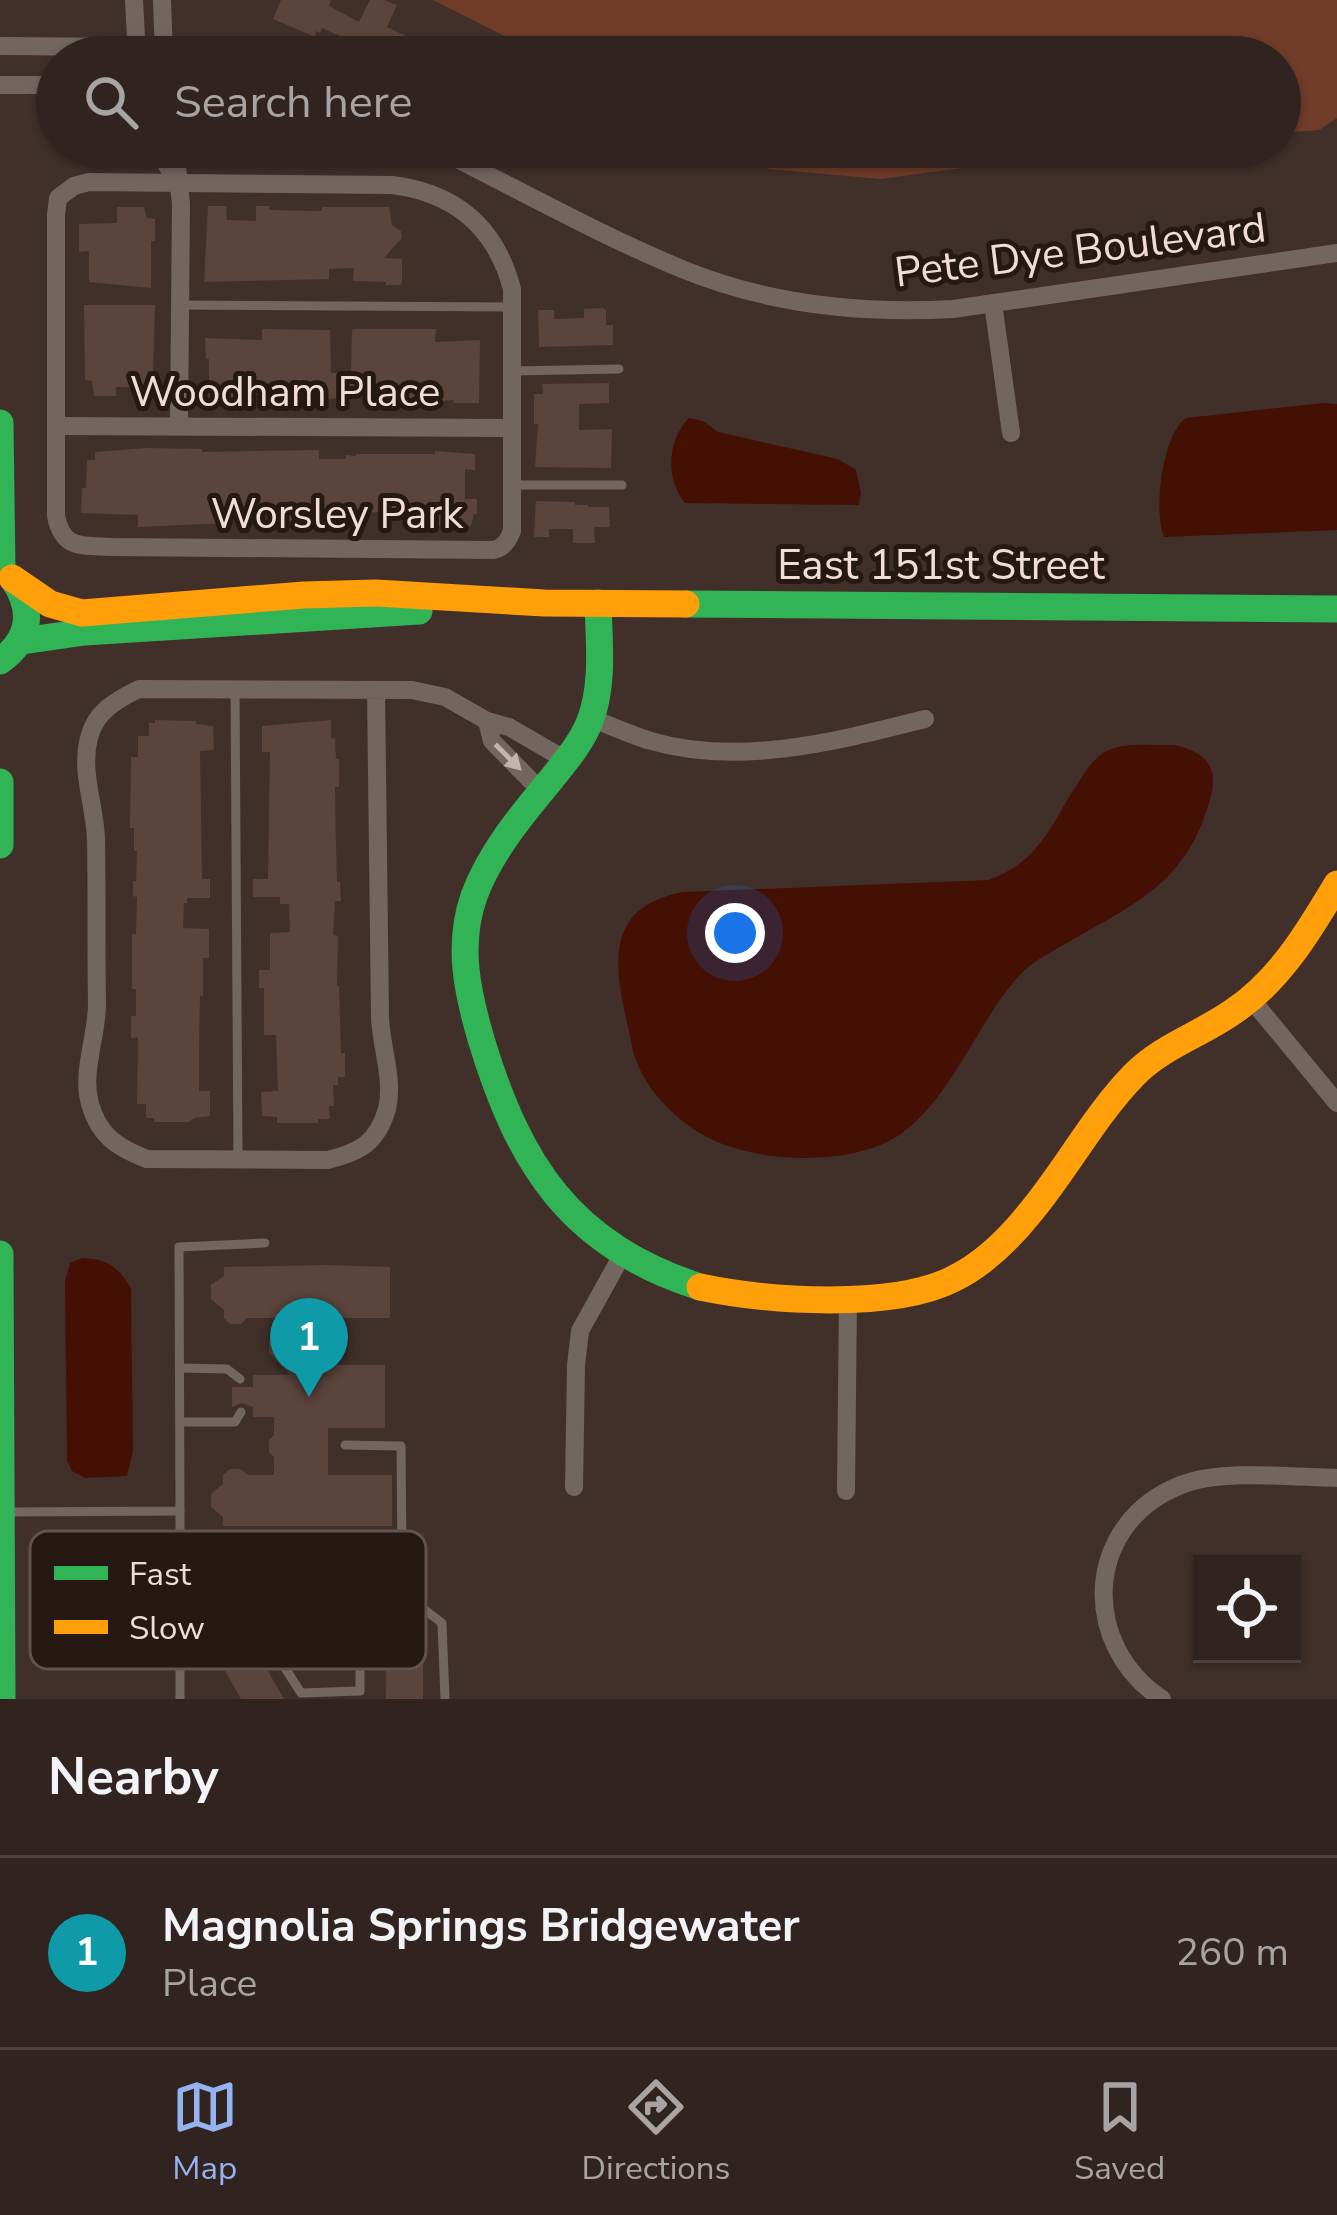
<!DOCTYPE html>
<style>
body{margin:0;font-family:"Nunito Sans",sans-serif;background:#3d302d;color:#f1f3f6}
.controls{position:absolute;right:36px;bottom:36px;display:grid;overflow:hidden;border-radius:0px;box-shadow:0 3px 9px #0004}
.controls button{width:108px;height:108px;display:grid;place-items:center;padding:0;border:0;border-bottom:3px solid #4c413e;background:#312420;color:#f1f3f6;font:60px sans-serif}
.you{position:absolute;left:735px;top:933px;width:42px;height:42px;margin:-30px;border:9px solid #fff;border-radius:50%;background:#1a73e8;box-shadow:0 0 0 18px #1a73e833}
.badge{display:grid;place-items:center;width:78px;height:78px;border-radius:50%;background:#95b2f1;color:#fff;font-size:39px;font-weight:700}
.pin{position:absolute;translate:-50% -99px;filter:drop-shadow(0 3px 6px #0008)}
.pin::after{content:'';position:absolute;top:63px;width:42px;height:36px;background:inherit;clip-path:polygon(0 0,100% 0,50% 100%)}
.list{margin:0;padding:0;list-style:none}
h2{display:flex;justify-content:space-between;align-items:center;height:156px;margin:0;padding:0 48px;font-size:51px}
h2 small{font-size:39px;font-weight:400;color:#a8a4a5}
.list li{display:grid;grid-template-columns:78px 1fr auto;gap:36px;align-items:center;box-sizing:border-box;height:192px;padding:0 48px;border-top:3px solid #4c413e}
.list b{display:block;font-size:45px;white-space:nowrap}
.list p{margin:0;font-size:39px;white-space:nowrap;color:#a8a4a5}
.list em{font-size:39px;font-style:normal;color:#a8a4a5}
.icon{flex:none;width:66px;height:66px;fill:none;stroke:currentColor;stroke-width:2;stroke-linecap:round;stroke-linejoin:round}
.map{position:relative;flex:none;width:1337px;height:1699px;overflow:hidden}
.search{position:absolute;background:#312420;box-shadow:0 3px 9px #0004;left:36px;right:36px;top:36px;height:132px;display:flex;align-items:center;gap:30px;box-sizing:border-box;padding:0 42px;border-radius:66px;color:#a8a4a5;font-size:45px}
.sheet{height:348px;background:#312420}
nav{display:flex;justify-content:space-around;align-items:center;box-sizing:border-box;height:168px;border-top:3px solid #4c413e;background:#312420;font-size:33px;color:#a8a4a5}
nav a{display:grid;justify-items:center;gap:6px}
nav .on{color:#95b2f1}
.map>svg:first-child{display:block}
.green{fill:#713c2a}
.water{fill:#441004}
.building{fill:#5b443c}
.lines{fill:none;stroke-linecap:round;stroke-linejoin:round}
.lane{stroke:#736661;stroke-width:9}
.street{stroke:#736661;stroke-width:18}
.fast{stroke:#30b455;stroke-width:27}
.slow{stroke:#ff9f0a;stroke-width:27}
.oneway{fill:#c5b3ad}
.labels{text-anchor:middle;stroke-width:10;stroke-linejoin:round;paint-order:stroke}
.street-label{font-size:42px;fill:#f1ddd6;stroke:#261813}
.key{fill:#261813;stroke:#63534e;stroke-width:3}
.key-label{font-size:33px;fill:#f1ddd6}
</style>
<div class="map">
<svg width="1337" height="1699" viewBox="0 0 1337 1699">
<rect width="100%" height="100%" fill="#41302a"/>
<!-- green -->
<g class="green">
<path d="M433 0H1337V118L1319 130 1280 133V57H546Z"/>
<path d="M725 147H1116L881 179 768 169Z"/>
</g>
<!-- water -->
<g class="water">
<path d="M1323 403 1337 404V530L1164 537C1153 510 1162 435 1186 418Z"/>
<path d="M689 418 703 421 718 432 838 459 856 470 861 493 859 505 685 503C665 479 667 440 689 418Z"/>
<path d="M1175 745C1203 752 1219 764 1211 795 1190 879 1141 901 1072 940 1054 951 1033 960 1019 976 978 1021 955 1091 906 1130 861 1167 764 1164 713 1140 678 1124 639 1085 632 1046 619 982 593 909 683 892L988 880C1042 862 1052 820 1082 777 1089 766 1096 756 1109 750 1129 742 1154 746 1175 745Z"/>
<path d="M82 1258C108 1259 117 1266 131 1288L133 1451 127 1476 85 1478 72 1471 67 1461 65 1281 70 1263Z"/>
</g>
<!-- building -->
<g class="building">
<path d="M281 0H331L329 6 359 22 370 0H384L397 5 387 27 451 57H345L351 41 322 28 320 33 316 31 315 37 273 19Z"/>
<path d="M208 206H226L227 220 256 221V206H270L269 210 312 211H322V207H389L392 225 401 231 402 238 384 258 402 259V282L401 285H386V282L353 281 354 268 329 269V279L204 282Z"/>
<path d="M117 207H144L147 218 155 219V241H151V288L89 282V251L79 252V224L117 223Z"/>
<path d="M84 305H155L153 374H156V387H116V396H94L92 381 85 380Z"/>
<path d="M603 308 606 310V325H613V345L539 347 538 310H554V319L584 318V309Z"/>
<path d="M262 329 330 330 331 373H351L352 330 355 329H436L435 342 480 340 479 403H453L454 400 426 402 366 400V397L260 402V395L209 399V359H206L205 338 262 340Z"/>
<path d="M609 383V403L579 404V430L612 429 611 468 535 467 538 424H534V394H543L542 384Z"/>
<path d="M146 448 202 449V452L319 450V459H346V455L356 456V454H435V451L475 454V470L465 469V499H477V514H474L471 526H438L433 524V519L382 520V512L316 516V521H285V511L229 512V523L138 527V515L81 513 82 488H86L87 460H95V452Z"/>
<path d="M536 501 575 502V505H588V507H609L610 527H594L595 543H573V529H549V537H534Z"/>
<path d="M155 720 196 721V724L213 726 214 750 200 751 202 879H210V898H187V903H184L183 928 209 929V958H203V996H200L199 1050V1091H210V1116L194 1118 189 1122H154V1118H146V1104H137L138 1037 131 1038V1016H136V989H132V934H136L137 897 133 896V881H136L137 851H134V828H130L131 757H138V736H149V723H155Z"/>
<path d="M331 720V738L335 739 336 759H339V787H335L336 846 337 882H340L341 901H335L333 935 338 936 337 986H339L341 1053H345V1077H338V1085H333L334 1106H329L330 1119H318V1123H277V1117L262 1116 261 1092 278 1091 276 1035H264V988H259V970H270V933L290 932 289 904H280V897H253V879H268L270 752H262V726Z"/>
<path d="M326 1265 390 1267V1318H328V1365H385V1428H328V1475H392V1526H223V1517L211 1507V1494L223 1484V1475L230 1469H241L248 1475H274V1457L269 1452V1440L274 1435V1417H253V1407L242 1403 232 1407V1387H253V1375H290L269 1353V1341L296 1318H247L241 1324H230L224 1318V1310L211 1299V1285L224 1276V1267Z"/>
<path d="M423 1620V1699H386L385 1621Z"/>
<path d="M241 1625 284 1699H241L210 1644Z"/>
</g>
<g class="lines">
<!-- lane -->
<g class="lane">
<path d="M182 305 512 307"/>
<path d="M512 371 619 369"/>
<path d="M512 485H622"/>
<path d="M235 689 238 1158"/>
<path d="M180 1368 227 1369 240 1379"/>
<path d="M180 1422H235L241 1412"/>
<path d="M180 1511V1555L402 1550 401 1446 345 1445"/>
<path d="M7 1512 180 1511 179 1247 265 1243"/>
<path d="M180 1555V1699"/>
<path d="M247 1608 301 1693 360 1691V1606"/>
<path d="M180 1609 408 1605 425 1610 442 1623 445 1699"/>
</g>
<!-- street -->
<g class="street">
<path d="M134 0 137 57"/>
<path d="M162 0 164 57"/>
<path d="M0 46 137 47 196 57"/>
<path d="M0 85H57"/>
<path d="M156 147 177 182"/>
<path d="M175 147 181 204 179 425"/>
<path d="M433 147C516 188 597 234 682 269 767 304 861 314 953 309L1337 253"/>
<path d="M89 182 392 185C456 193 496 228 512 289V531C508 541 504 547 494 550L113 547C83 545 63 551 56 516V215L58 198 74 186Z"/>
<path d="M993 303 1011 433"/>
<path d="M57 426 511 428"/>
<path d="M376 690C377 799 378 908 380 1017 381 1047 394 1079 387 1109 377 1143 360 1152 328 1160L147 1159C118 1148 99 1136 90 1104 81 1072 97 1037 97 1004 96 949 97 894 96 839 95 806 80 771 89 738 95 712 116 700 139 689L412 690 445 697 487 721"/>
<path d="M591 718C611 726 631 735 651 741 740 767 838 741 925 719"/>
<path d="M541 791 492 741 487 721 509 727 566 760"/>
<path d="M1251 999 1337 1103"/>
<path d="M574 1487 576 1365 580 1331 622 1255"/>
<path d="M846 1491 848 1298"/>
<path d="M1162 1699C1079 1644 1084 1523 1181 1485 1222 1469 1292 1477 1337 1478"/>
</g>
<!-- fast -->
<g class="fast">
<path d="M0 423 2 571"/>
<path d="M598 603C599 642 604 684 590 721 581 744 564 763 549 782 520 817 490 853 474 896 457 945 467 991 481 1039 519 1165 571 1246 700 1287"/>
<path d="M686 604 1337 609"/>
<path d="M22 641 85 632 419 611"/>
<path d="M0 661C31 639 34 610 13 579"/>
<path d="M0 782V845"/>
<path d="M0 1254 2 1699"/>
</g>
<!-- slow -->
<g class="slow">
<path d="M12 578 50 604 82 613 304 595 376 593 544 603 686 604"/>
<path d="M700 1287C767 1301 892 1310 953 1279 984 1264 1008 1240 1029 1214 1066 1170 1094 1116 1134 1075 1162 1046 1202 1034 1234 1011 1280 980 1309 931 1337 884"/>
</g>
</g>
<!-- one-way arrows -->
<defs><path id="oneway-solid" d="M-6-.8H1V-3.2L6.5 0L1 3.2V.8H-6Z" transform="scale(3)"/></defs>
<use class="oneway" href="#oneway-solid" transform="translate(508 757) rotate(45)"/>
<g class="labels">
<!-- street labels -->
<g class="street-label">
<text transform="translate(1080 249) rotate(-7)" y="15">Pete Dye Boulevard</text>
<text x="285" y="406">Woodham Place</text>
<text x="337" y="528">Worsley Park</text>
<text x="941" y="579">East 151st Street</text>
</g>
</g>
<!-- legend -->
<rect x="30" y="1531" width="396" height="138" rx="18" class="key"/>
<rect x="54" y="1566" width="54" height="14" fill="#30b455"/>
<rect x="54" y="1620" width="54" height="14" fill="#ff9f0a"/>
<g class="key-label">
<text x="129" y="1585">Fast</text>
<text x="129" y="1639">Slow</text>
</g>
</svg>
<div class="controls">
<button><svg class="icon" aria-label="locate" viewBox="0 0 24 24"><circle cx="12" cy="12" r="6"/><path d="M12 2v4M12 18v4M2 12h4M18 12h4"/></svg></button>
</div>
<div class="you"></div>
<div class="pin badge" style="left:309px;top:1397px;background:#0f9aa8">1</div>
<div class="search"><svg class="icon" aria-label="search" viewBox="0 0 24 24"><circle cx="10" cy="10" r="6"/><path d="M15 15l6 6"/></svg>Search here</div>
</div>
<section class="sheet">
<h2>Nearby<small></small></h2>
<ul class="list">
<li><span class="badge" style="background:#0f9aa8">1</span><div><b>Magnolia Springs Bridgewater</b><p>Place</p></div><em>260 m</em></li>
</ul>
</section>
<nav>
<a class="on"><svg class="icon" aria-label="map" viewBox="0 0 24 24"><path d="M3 6l6-2 6 2 6-2v14l-6 2-6-2-6 2zM9 4v14M15 6v14"/></svg>Map</a>
<a><svg class="icon" aria-label="directions" viewBox="0 0 24 24"><path d="M12 3l9 9-9 9-9-9zM9 14v-3h6M13 9l2 2-2 2"/></svg>Directions</a>
<a><svg class="icon" aria-label="saved" viewBox="0 0 24 24"><path d="M7 4h10v16l-5-4-5 4z"/></svg>Saved</a>
</nav>
